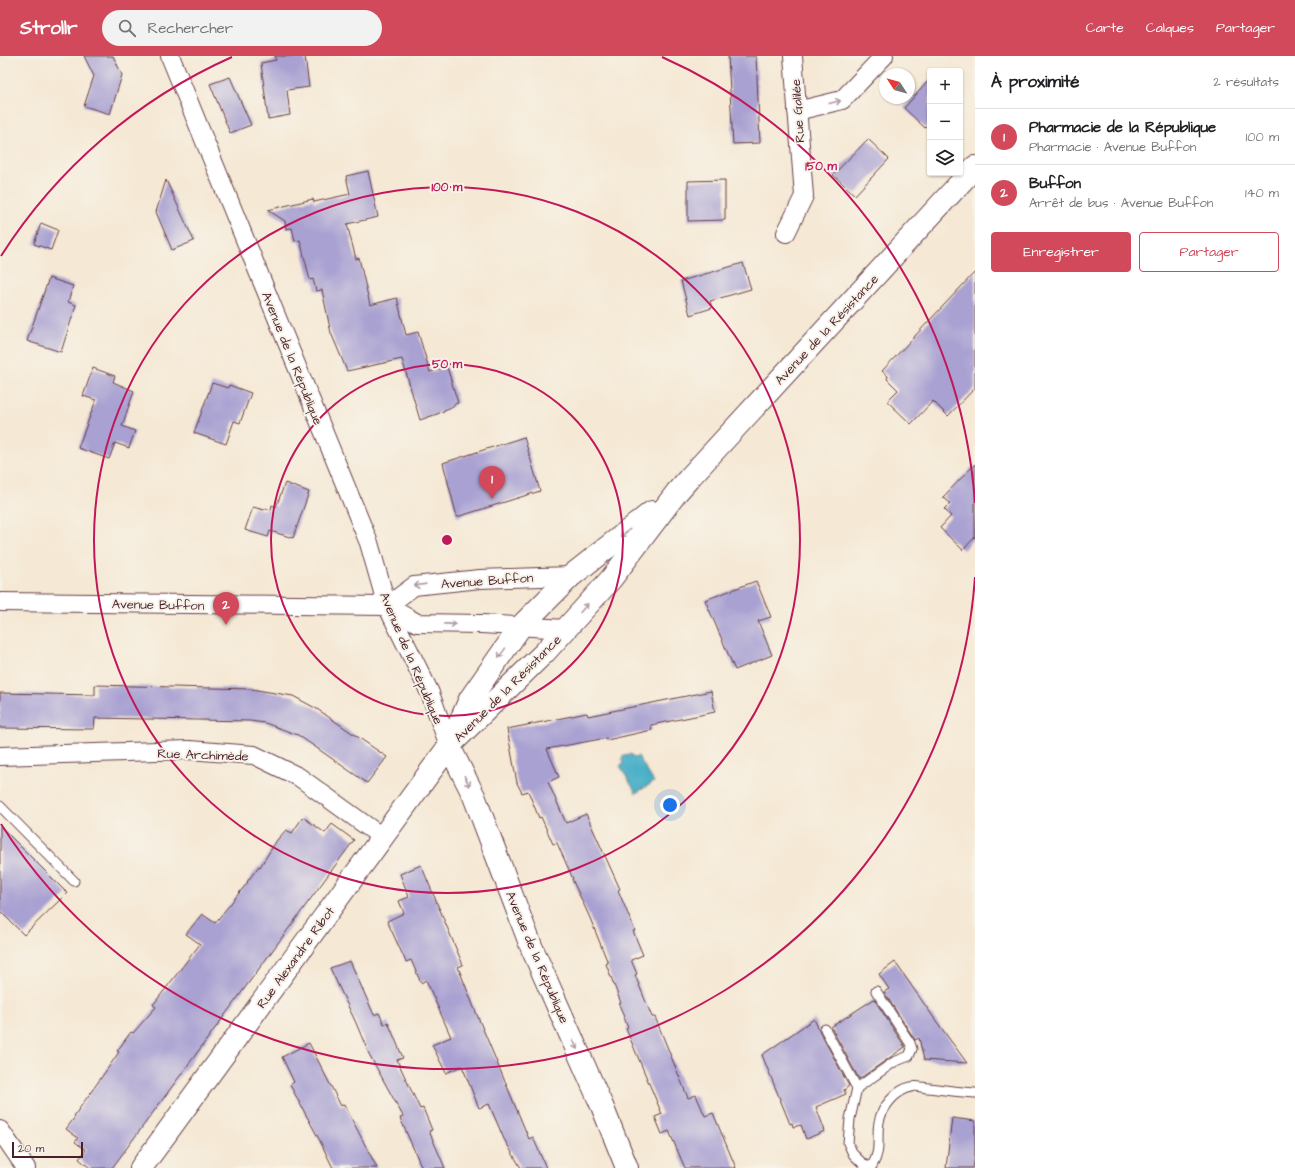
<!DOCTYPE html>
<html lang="fr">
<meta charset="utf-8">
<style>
body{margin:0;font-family:"Architects Daughter",sans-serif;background:#f2f2f2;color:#202124}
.controls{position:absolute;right:12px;top:12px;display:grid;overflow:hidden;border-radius:4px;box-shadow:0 1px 3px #0004}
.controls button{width:36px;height:36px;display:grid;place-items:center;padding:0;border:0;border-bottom:1px solid #e0e0e0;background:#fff;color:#202124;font:20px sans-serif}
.compass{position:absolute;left:879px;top:12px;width:36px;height:36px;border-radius:50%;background:#fff;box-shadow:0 1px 3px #0004;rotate:306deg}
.scale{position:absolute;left:12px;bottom:10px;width:71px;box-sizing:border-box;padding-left:4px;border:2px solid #4a1f2b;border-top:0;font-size:11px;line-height:14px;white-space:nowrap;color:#4a1f2b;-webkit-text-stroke:3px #f7f3e8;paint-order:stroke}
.you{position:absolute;left:670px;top:749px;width:14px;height:14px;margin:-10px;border:3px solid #fff;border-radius:50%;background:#1a73e8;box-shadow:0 0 0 6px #1a73e833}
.badge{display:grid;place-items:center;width:26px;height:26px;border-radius:50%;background:#d1495b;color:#fff;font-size:13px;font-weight:700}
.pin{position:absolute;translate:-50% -33px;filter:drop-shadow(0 1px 2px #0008)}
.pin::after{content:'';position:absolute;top:21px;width:14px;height:12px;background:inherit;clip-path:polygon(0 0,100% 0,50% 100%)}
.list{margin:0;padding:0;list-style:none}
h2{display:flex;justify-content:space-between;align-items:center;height:52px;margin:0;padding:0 16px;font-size:17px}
h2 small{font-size:13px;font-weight:400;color:#757577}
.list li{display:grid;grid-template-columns:26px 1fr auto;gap:12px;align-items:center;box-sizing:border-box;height:56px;padding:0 16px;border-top:1px solid #e0e0e0}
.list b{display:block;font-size:15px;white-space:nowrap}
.list p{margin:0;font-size:13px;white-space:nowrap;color:#757577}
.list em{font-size:13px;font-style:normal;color:#757577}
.actions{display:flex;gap:8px;padding:12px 16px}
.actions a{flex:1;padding:9px 0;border:1px solid #d1495b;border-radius:4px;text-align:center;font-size:14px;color:#d1495b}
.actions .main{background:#d1495b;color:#fff}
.icon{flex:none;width:22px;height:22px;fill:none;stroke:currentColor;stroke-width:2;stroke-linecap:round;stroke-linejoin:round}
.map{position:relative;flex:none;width:975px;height:1112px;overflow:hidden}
header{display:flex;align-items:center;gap:24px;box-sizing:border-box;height:56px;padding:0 20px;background:#d1495b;color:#fff}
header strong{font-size:19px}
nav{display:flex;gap:22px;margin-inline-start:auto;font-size:14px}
.search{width:280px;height:36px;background:#f2f2f2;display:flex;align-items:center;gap:10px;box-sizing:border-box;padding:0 14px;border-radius:22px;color:#757577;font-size:15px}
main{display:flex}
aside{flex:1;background:#fff}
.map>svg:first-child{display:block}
.water{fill:#47afc7;stroke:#486779}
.building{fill:#a9a1d2}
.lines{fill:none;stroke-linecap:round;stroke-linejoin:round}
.lane-casing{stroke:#643d44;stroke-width:11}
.street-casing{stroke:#643d44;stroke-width:20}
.secondary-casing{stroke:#643d44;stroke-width:24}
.lane{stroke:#fff;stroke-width:9}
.street{stroke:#fff;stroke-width:18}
.secondary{stroke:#fff;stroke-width:22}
.oneway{stroke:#ae9aa0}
.ring{fill:none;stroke:#c2185b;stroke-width:2}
.labels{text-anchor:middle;stroke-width:4;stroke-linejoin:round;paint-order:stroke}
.street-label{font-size:13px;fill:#4a1f2b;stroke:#f7f3e8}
.centre{fill:#c2185b;stroke:#f7f3e8;stroke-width:2}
.ring-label{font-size:12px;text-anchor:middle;font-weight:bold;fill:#c2185b;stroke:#f7f3e8;stroke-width:4;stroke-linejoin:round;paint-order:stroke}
</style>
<header>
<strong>Strollr</strong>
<div class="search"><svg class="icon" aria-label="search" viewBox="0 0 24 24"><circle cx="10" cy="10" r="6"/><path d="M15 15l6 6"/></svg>Rechercher</div>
<nav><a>Carte</a><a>Calques</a><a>Partager</a></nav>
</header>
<main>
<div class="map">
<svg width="975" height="1112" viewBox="0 0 975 1112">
<rect width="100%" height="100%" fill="#f7f3e8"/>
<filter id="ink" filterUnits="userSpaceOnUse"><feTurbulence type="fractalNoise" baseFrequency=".025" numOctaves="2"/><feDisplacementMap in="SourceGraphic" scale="8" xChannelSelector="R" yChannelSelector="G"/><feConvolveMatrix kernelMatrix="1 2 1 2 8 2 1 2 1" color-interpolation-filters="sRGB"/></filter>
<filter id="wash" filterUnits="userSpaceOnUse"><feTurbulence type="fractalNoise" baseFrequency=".012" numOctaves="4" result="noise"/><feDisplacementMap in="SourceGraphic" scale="16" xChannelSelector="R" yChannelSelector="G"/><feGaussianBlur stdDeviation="0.9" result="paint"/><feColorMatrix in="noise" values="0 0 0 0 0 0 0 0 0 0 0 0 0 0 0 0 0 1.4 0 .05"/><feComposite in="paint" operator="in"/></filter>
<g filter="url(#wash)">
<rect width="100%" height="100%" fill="#f5e8d4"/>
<!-- water -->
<path class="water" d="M631 698 635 702 638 700 654 726 636 737 620 710 623 708 622 703 623 700Z"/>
<g id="blocks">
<!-- building -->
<g class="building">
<path d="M84 0H113L122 19 110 58 84 50 94 20Z"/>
<path d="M275 0H305L309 31 287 34 290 59 268 63 261 7 276 4Z"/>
<path d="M728 0H756L760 87 733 88Z"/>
<path d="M230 21 251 69 230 77 210 28Z"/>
<path d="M930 23V67L925 72 904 52Z"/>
<path d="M868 83 889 103 855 139 833 119Z"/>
<path d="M368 115 378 161 347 168 356 203 359 202 370 249 397 242 406 279 418 276 430 316 447 311 458 347 454 348V350L444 354V355L437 358 420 364 402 303 347 315 331 277 322 234 316 235 313 223 310 224 300 184 295 185 292 172 286 173 285 165 268 154 313 143 314 146 350 138 346 120Z"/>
<path d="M166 124 194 185 172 194 156 156Z"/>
<path d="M725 124V164L688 165V125Z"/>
<path d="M41 167 58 174 51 194 34 188Z"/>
<path d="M743 207 751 233 710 245 712 252 690 259 681 225Z"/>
<path d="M975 216V332L948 360 933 345 911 368 887 345 898 334 887 323 888 320 882 315Z"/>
<path d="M49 222 73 230 68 246 76 249 61 296 27 285Z"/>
<path d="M93 312 115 320 113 326 134 335 122 370 135 375 129 392 115 387 109 403 78 392 96 344 83 340Z"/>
<path d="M212 327 228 332 229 329 251 337 240 367 234 365 226 388 194 377Z"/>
<path d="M524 381 540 435 457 461 443 407Z"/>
<path d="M975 408V481L963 494 940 472 951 460 944 453 950 447 943 441Z"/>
<path d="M285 427 309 436 293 482 270 475 268 481 245 474 253 451 264 454 265 452 271 454 272 449 276 451Z"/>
<path d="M756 525 771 561 758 565 772 599 735 614 705 544Z"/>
<path d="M95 629 251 633 293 640 317 653 387 701 367 727 298 679 265 667 250 665 95 662 94 673 0 672V637L95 639Z"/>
<path d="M711 635 715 656 651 669 652 674 607 684 606 682 547 693 559 721 548 726 566 767 586 758 620 833 618 834 635 875H633L643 899 631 904 637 918 635 919 652 961H655L688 1042 696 1039 705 1060 713 1057 736 1112H685L669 1075 662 1078 655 1061 662 1058 626 973 628 972 619 948 621 947 606 908 608 907 590 862 572 823H573L557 787 553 788 541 761 539 762 528 735 522 737 517 727 507 673 587 657 588 660Z"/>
<path d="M303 761 325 777 332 768 354 784 112 1112H90L79 1103 86 1094 75 1086 78 1082 66 1073 75 1061 74 1060 108 1012 119 996 117 995 131 976 133 977 156 951 153 949 200 888 186 878 202 858 215 867 248 826H247L259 810 260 811 277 784 286 774 292 777Z"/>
<path d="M0 770 67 837 24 879 0 855Z"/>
<path d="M421 809 463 909 458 911 475 954 529 1083 533 1081 546 1112H521L504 1083 489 1048 479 1052 462 1010 446 1017 432 989 451 981 426 924 421 927 411 904 406 906 387 865 404 857 399 845 409 841 400 818Z"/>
<path d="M350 905 374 959 379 957 384 968 388 966 403 1002 397 1004 420 1053 423 1052 432 1074 429 1075 445 1112H422L400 1062 403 1060 369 998 356 967 330 912Z"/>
<path d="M895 906 934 962 967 1007 924 1004 919 982 915 984 884 936 889 933 879 918Z"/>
<path d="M874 943 905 991 859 1023 831 971Z"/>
<path d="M814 963 820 976 849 1030 844 1034 846 1038 816 1051 825 1075 806 1083 801 1069 793 1071 792 1067 790 1068 762 999Z"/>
<path d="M309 987 341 1050 344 1048 377 1112H333L320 1085 290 1029 294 1026 282 1001Z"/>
<path d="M952 1062 975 1065V1099L973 1112H946Z"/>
</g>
</g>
</g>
<g filter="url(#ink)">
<use href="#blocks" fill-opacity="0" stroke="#643d44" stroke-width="1"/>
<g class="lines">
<defs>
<g id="lane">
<path d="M0 750 74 825"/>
<path d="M825 973 857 1032 850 1063 848 1087 853 1098 860 1105 866 1110H872C882 1093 876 1083 879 1066 882 1051 896 1034 911 1031 916 1029 924 1032 929 1032 944 1034 960 1036 975 1037"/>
<path d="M857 1032 894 1006 909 1000 912 993 910 987 876 935"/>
</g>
<g id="street">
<path d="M170 0 369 487 387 550 430 637 449 690"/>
<path d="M797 55 842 44 884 0"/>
<path d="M786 177 804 140 793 0"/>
<path d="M0 546 387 550 417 567 482 568 566 573"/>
<path d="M387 550 414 530 480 523 571 520"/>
<path d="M0 700 189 694 254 699 299 721 382 781"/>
<path d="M0 1074 26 1112"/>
</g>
<g id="secondary">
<path d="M454 680 470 643 521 570 571 520 652 456"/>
<path d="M449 690 474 740 531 890 602 1050 627 1112"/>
<path d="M141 1112 449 690 545 596 611 523 677 436 691 420 975 111"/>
</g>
</defs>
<!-- lane casing -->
<use href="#lane" class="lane-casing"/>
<!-- street casing -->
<use href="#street" class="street-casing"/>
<!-- secondary casing -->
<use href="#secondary" class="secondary-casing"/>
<!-- lane -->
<use href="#lane" class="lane"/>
<!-- street -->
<use href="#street" class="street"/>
<!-- secondary -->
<use href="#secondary" class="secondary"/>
</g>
<!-- one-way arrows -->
<defs><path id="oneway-shaft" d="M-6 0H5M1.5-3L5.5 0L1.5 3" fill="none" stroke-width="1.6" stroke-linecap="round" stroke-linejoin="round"/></defs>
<g class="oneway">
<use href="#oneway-shaft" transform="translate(835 46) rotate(-14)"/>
<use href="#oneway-shaft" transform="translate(625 477) rotate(142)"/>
<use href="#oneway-shaft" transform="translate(420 529) rotate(172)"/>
<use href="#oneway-shaft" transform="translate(584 552) rotate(-48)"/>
<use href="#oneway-shaft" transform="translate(450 568) rotate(1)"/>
<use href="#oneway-shaft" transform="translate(502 597) rotate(125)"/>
<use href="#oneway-shaft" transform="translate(467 725) rotate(63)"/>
<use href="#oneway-shaft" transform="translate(575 988) rotate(66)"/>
</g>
</g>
<!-- distance rings -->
<g class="ring">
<circle cx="447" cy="484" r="176"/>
<circle cx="447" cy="484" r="353"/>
<path d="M975 521A529 529 0 0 1 1 768M1 200A529 529 0 0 1 232 1M662 1A529 529 0 0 1 975 447"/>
</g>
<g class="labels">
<!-- street labels -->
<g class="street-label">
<text transform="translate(797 55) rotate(-94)" y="5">Rue Galilée</text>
<text transform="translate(826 273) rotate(-47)" y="5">Avenue de la Résistance</text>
<text transform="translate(293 302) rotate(68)" y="5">Avenue de la République</text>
<text transform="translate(487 524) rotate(-4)" y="5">Avenue Buffon</text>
<text transform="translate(158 548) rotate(1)" y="5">Avenue Buffon</text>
<text transform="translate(412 602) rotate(67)" y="5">Avenue de la République</text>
<text transform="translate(507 632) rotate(-45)" y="5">Avenue de la Résistance</text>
<text transform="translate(203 698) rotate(2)" y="5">Rue Archimède</text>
<text transform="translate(295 901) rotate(-54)" y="5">Rue Alexandre Ribot</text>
<text transform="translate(538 901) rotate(67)" y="5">Avenue de la République</text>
</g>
</g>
<circle cx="447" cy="484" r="6" class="centre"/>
<g class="ring-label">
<text x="821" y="114">150 m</text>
<text x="447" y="135">100 m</text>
<text x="447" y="312">50 m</text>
</g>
</svg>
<div class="controls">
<button>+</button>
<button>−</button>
<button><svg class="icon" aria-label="layers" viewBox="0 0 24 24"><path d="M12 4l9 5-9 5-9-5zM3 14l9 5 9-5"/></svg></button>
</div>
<svg class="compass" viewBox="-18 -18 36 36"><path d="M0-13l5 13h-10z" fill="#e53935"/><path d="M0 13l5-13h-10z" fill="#757577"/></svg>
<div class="scale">20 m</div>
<div class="you"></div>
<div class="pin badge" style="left:492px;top:443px">1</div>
<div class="pin badge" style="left:226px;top:569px">2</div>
</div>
<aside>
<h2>À proximité<small>2 résultats</small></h2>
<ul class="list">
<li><span class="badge">1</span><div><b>Pharmacie de la République</b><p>Pharmacie · Avenue Buffon</p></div><em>100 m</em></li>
<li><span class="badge">2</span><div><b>Buffon</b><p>Arrêt de bus · Avenue Buffon</p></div><em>140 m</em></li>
</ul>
<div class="actions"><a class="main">Enregistrer</a><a>Partager</a></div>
</aside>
</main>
